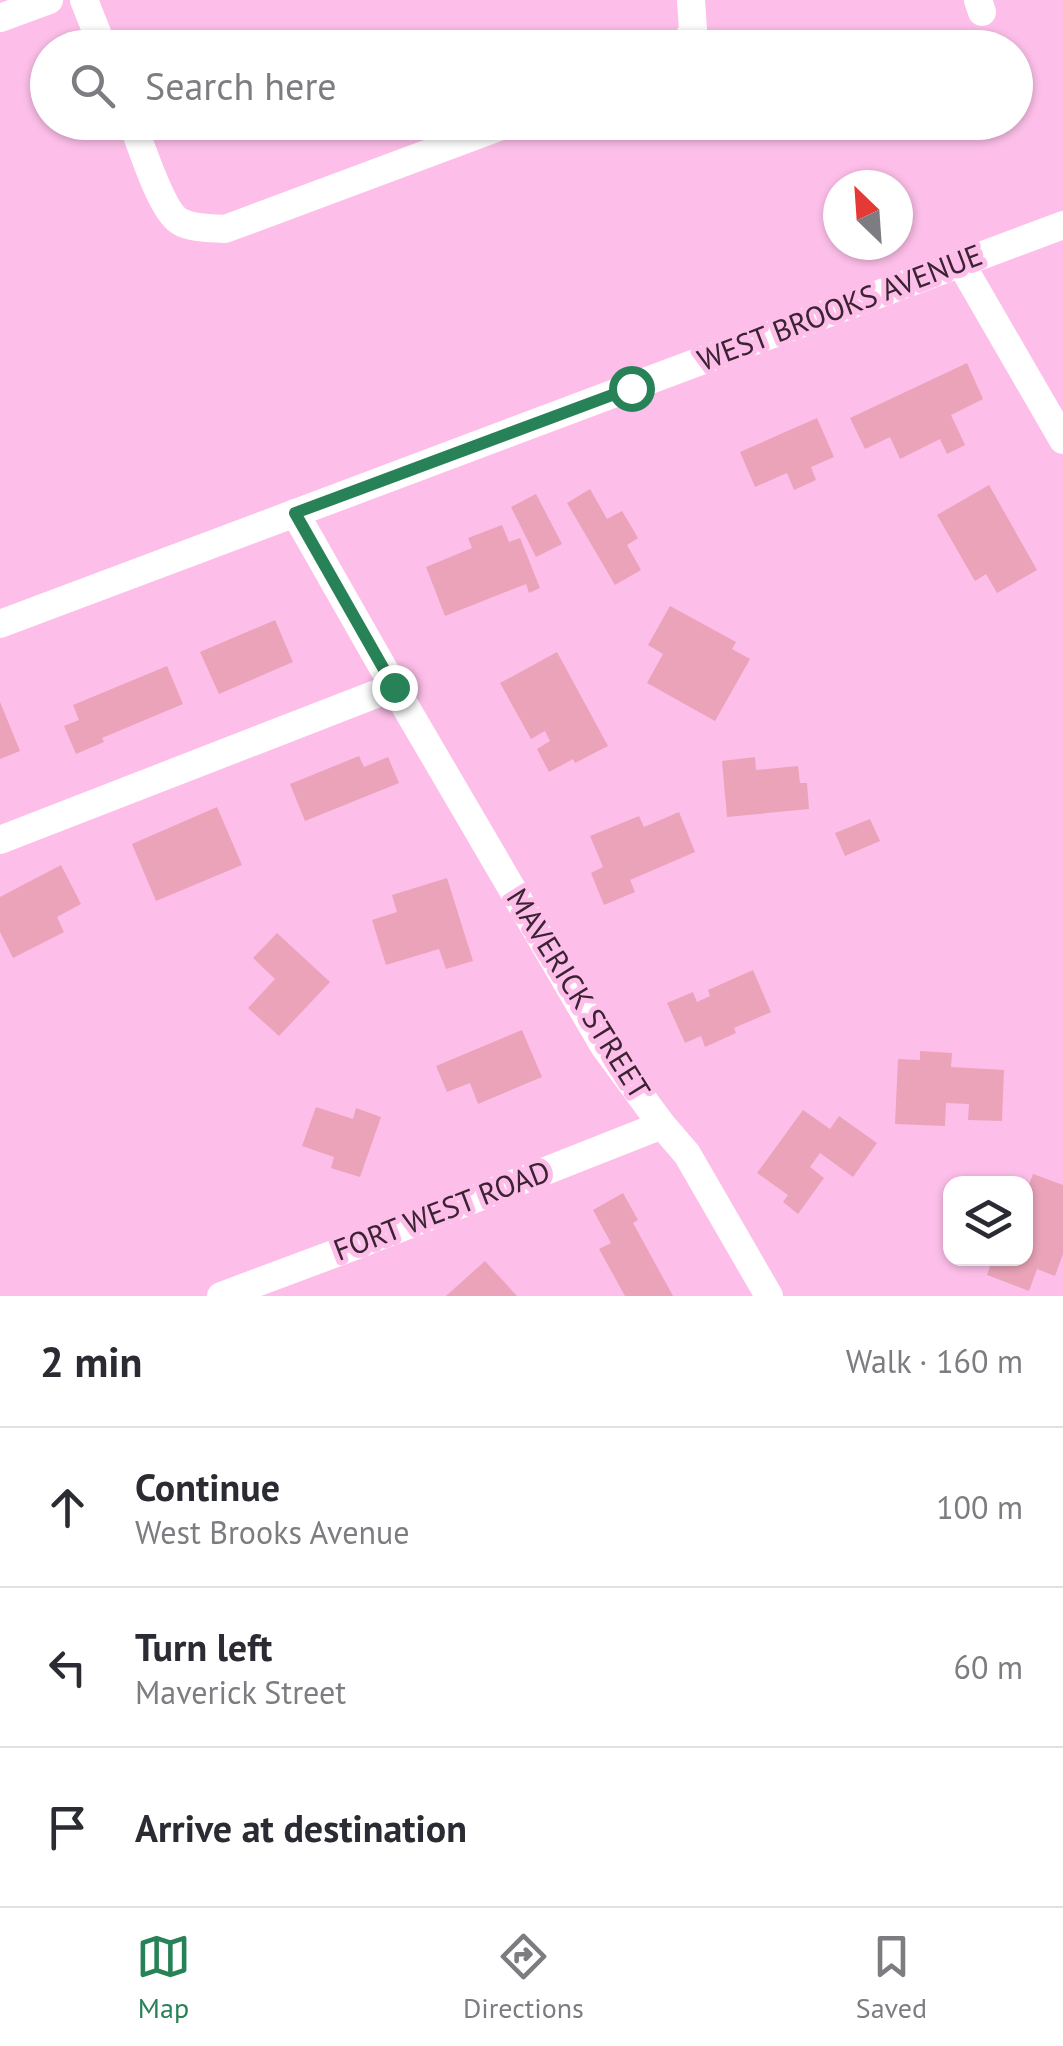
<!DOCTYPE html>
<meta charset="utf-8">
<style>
body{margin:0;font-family:"PT Sans",sans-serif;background:#f2f2f3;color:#2b2b33}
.controls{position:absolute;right:30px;bottom:30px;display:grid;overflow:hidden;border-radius:20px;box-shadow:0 2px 8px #0004}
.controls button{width:90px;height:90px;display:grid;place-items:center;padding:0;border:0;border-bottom:2px solid #e1e1e2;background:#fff;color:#2b2b33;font:50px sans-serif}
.compass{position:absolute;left:823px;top:170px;width:90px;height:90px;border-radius:50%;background:#fff;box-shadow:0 2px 8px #0004;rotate:335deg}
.stop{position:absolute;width:30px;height:30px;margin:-22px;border:8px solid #288258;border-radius:50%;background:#fff}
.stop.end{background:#288258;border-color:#fff;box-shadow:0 2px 10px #0008}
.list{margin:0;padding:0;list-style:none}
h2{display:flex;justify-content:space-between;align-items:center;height:130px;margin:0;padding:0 40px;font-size:42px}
h2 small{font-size:32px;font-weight:400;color:#7c7c81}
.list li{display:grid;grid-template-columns:65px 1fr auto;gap:30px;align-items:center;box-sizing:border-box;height:160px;padding:0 40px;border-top:2px solid #e1e1e2}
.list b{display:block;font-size:38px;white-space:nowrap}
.list p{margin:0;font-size:32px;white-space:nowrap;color:#7c7c81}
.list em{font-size:32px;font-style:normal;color:#7c7c81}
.icon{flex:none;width:55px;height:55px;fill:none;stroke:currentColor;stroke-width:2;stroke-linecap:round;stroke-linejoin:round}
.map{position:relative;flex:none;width:1063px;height:1296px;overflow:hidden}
.search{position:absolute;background:#fff;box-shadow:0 2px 8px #0004;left:30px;right:30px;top:30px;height:110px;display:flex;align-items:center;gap:25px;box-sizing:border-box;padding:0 35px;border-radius:55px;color:#7c7c81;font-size:38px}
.sheet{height:610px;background:#fff}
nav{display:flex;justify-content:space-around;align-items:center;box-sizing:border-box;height:140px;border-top:2px solid #e1e1e2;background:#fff;font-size:28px;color:#7c7c81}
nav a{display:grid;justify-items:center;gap:5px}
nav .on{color:#288258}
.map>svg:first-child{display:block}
.building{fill:#eaa3b9}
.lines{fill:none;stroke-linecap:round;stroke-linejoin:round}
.minor{stroke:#fff;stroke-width:28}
.route{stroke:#288258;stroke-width:12}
.labels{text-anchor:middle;stroke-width:10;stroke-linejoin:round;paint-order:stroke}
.street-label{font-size:30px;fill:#3b2333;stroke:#fdbfe9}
</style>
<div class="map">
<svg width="1063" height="1296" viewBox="0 0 1063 1296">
<rect width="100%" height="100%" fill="#fdbfe9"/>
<!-- building -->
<g class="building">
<path d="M967 363 983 399 951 415 965 445 947 454 940 439 900 459 890 437 865 449 850 418Z"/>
<path d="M817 418 834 457 811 467 816 480 794 490 787 473 755 487 740 452Z"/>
<path d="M989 485 1037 570 997 593 986 574 975 581 937 515Z"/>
<path d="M590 489 607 519 622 511 638 538 627 545 641 570 615 585 567 503Z"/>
<path d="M536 494 562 544 536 557 511 507Z"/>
<path d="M502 525 509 542 520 538 540 588 529 593 526 584 445 616 426 567 472 548 468 538Z"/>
<path d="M670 606 736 642 732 649 750 659 715 721 647 683 663 654 648 645Z"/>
<path d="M275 620 293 662 219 694 200 652Z"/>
<path d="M557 652 608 746 575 763 573 759 549 772 537 749 550 741 545 731 531 739 500 683Z"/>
<path d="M167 666 183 704 102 738 104 742 76 754 64 726 79 720 73 705Z"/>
<path d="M0 702 20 751 0 759Z"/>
<path d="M359 756 364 767 388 757 399 783 305 821 290 784Z"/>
<path d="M755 757 756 770 798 766 800 783H807L809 809 727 817 722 761Z"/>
<path d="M217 807 242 865 156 901 132 844Z"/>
<path d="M679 812 695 852 630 880 635 892 604 905 591 873 603 867 590 836 639 816 644 827Z"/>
<path d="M870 819 880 841 845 856 835 833Z"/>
<path d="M61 865 81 904 57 917 64 932 13 958 0 932V897Z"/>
<path d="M447 878 473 961 446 969 439 949 386 965 372 920 397 912 392 895Z"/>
<path d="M277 933 330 982 279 1036 248 1008 275 979 253 958Z"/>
<path d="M753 970 771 1012 734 1028 736 1033 705 1047 701 1036 685 1043 667 1003 693 992 697 1002 710 996 708 990Z"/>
<path d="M522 1030 542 1077 478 1104 470 1083 447 1092 436 1066Z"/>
<path d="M920 1051 952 1053 951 1067 1004 1070 1002 1121 968 1120 969 1104 946 1103 945 1126 895 1124 898 1059 920 1060Z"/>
<path d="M316 1107 353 1119 356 1108 381 1117 360 1177 331 1168 334 1157 302 1146Z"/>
<path d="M803 1110 830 1129 839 1116 877 1143 853 1177 820 1153 810 1167 824 1178 798 1214 783 1202 788 1195 757 1173Z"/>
<path d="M1033 1174 1063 1185V1254L1055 1276 1037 1269 1029 1291 987 1275 993 1258H1026V1192Z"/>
<path d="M623 1193 638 1220 633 1223 673 1296H625L599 1249 611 1243 593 1210Z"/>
<path d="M485 1261 517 1296H446Z"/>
</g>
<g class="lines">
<!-- minor -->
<g class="minor">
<path d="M84 0 103 48"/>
<path d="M978 0 982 12"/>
<path d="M0 18 49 0"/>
<path d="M683 48 693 30 691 0"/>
<path d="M132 122C141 145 161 210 179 221 192 229 211 228 225 229L512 122"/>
<path d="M960 262 1063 440"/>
<path d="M295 513 394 687 604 1046 662 1125 687 1154 769 1296"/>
<path d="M0 624 1063 225"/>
<path d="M0 840 394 687"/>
<path d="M221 1296 355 1246 662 1125"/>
</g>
</g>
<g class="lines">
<!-- route -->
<path class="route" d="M394 687 295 513 631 388"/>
</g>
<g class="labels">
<!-- street labels -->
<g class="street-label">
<text transform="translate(840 308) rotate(-21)" y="10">WEST BROOKS AVENUE</text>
<text transform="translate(578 994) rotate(58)" y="10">MAVERICK STREET</text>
<text transform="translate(442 1211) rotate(-21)" y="10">FORT WEST ROAD</text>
</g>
</g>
</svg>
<div class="controls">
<button><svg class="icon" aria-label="layers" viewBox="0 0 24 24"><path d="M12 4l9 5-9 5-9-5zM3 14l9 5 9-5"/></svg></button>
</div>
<svg class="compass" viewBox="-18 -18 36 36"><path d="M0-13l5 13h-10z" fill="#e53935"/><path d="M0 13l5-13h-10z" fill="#7c7c81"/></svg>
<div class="stop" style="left:631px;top:388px"></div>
<div class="stop end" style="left:394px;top:687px"></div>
<div class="search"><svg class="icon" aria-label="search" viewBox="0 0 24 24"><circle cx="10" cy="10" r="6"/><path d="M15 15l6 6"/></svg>Search here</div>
</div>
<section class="sheet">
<h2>2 min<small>Walk · 160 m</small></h2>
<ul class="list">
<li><svg class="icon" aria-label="ahead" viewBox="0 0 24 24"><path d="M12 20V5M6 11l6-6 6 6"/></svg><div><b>Continue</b><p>West Brooks Avenue</p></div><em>100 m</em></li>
<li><svg class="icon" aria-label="left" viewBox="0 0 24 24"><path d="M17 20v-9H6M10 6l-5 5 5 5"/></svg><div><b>Turn left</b><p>Maverick Street</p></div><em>60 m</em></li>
<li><svg class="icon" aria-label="arrive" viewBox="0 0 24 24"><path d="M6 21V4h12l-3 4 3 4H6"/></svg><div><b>Arrive at destination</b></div></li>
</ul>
</section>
<nav>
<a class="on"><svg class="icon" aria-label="map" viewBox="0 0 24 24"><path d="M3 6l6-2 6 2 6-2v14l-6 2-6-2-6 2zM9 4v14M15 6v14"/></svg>Map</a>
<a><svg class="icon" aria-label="directions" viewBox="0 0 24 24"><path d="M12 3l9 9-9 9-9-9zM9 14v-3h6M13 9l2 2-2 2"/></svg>Directions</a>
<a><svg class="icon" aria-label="saved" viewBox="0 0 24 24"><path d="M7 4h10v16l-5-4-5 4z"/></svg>Saved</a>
</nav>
